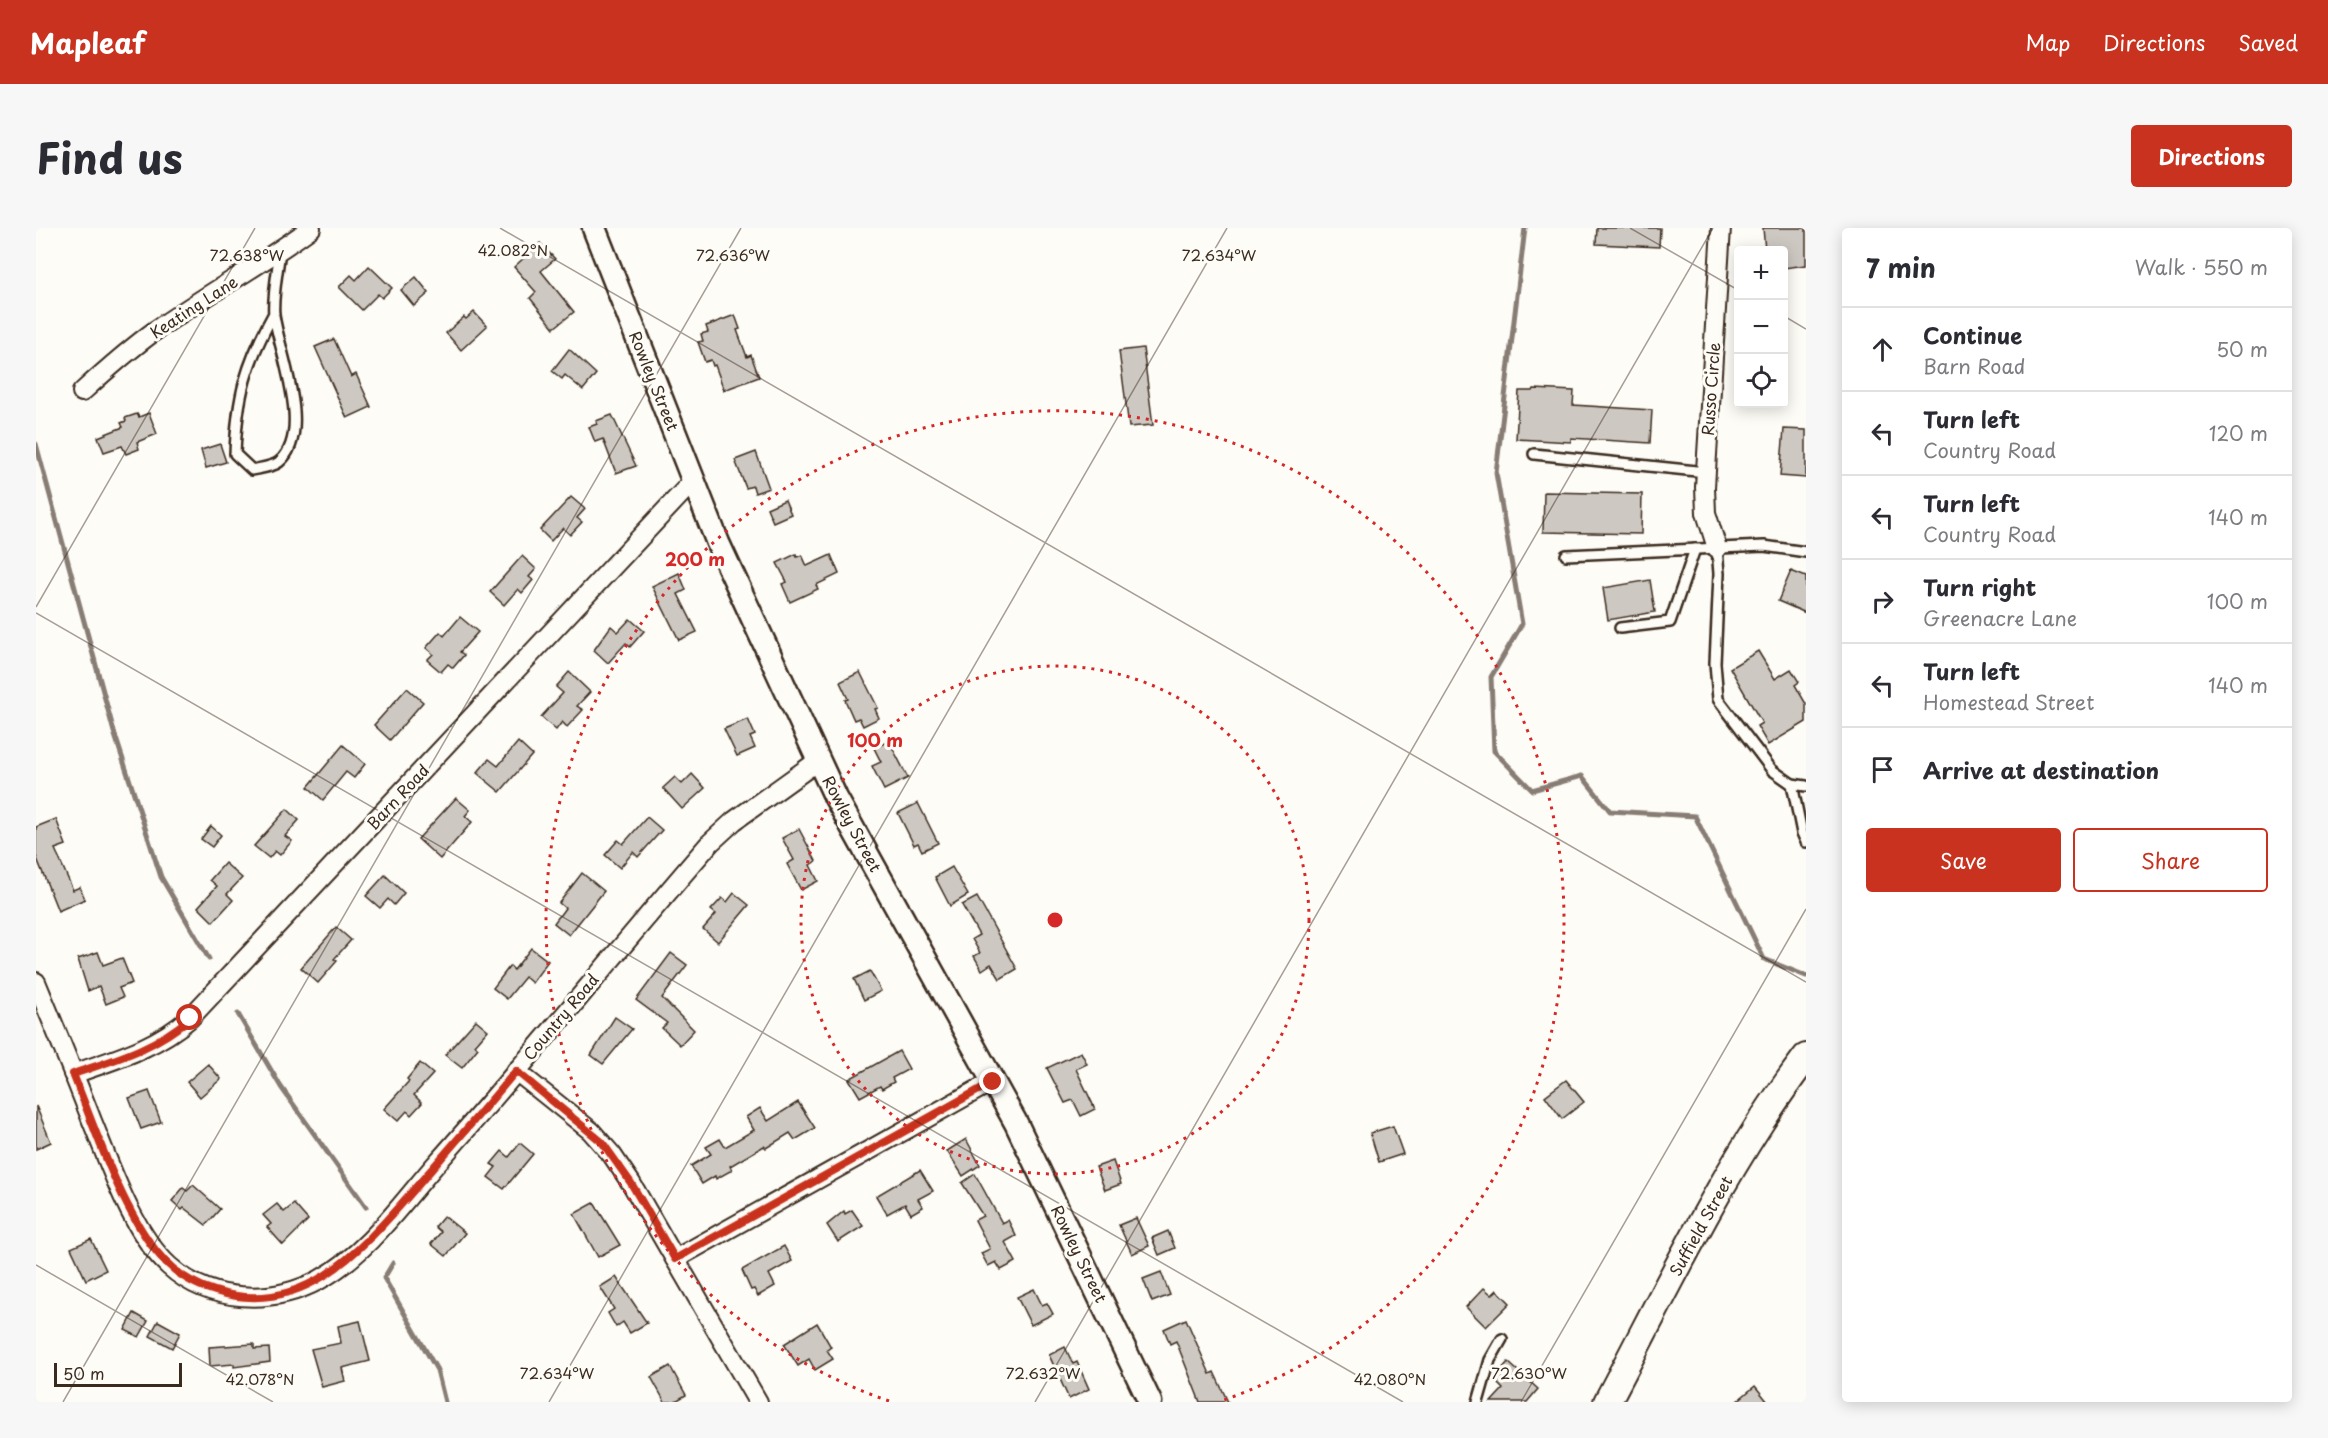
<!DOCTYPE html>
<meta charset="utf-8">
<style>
body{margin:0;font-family:"Playpen Sans",sans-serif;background:#f7f7f7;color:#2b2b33}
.controls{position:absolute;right:18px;top:18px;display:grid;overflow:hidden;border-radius:6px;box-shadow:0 3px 15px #0003}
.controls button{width:54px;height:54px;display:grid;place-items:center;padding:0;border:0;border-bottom:2px solid #e1e1e2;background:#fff;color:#2b2b33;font:30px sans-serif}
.scale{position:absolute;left:18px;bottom:15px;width:128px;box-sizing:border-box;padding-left:6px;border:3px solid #3b2a1e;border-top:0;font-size:16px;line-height:21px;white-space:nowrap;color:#3b2a1e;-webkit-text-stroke:4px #fdfcf7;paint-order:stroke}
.stop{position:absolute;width:18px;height:18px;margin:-14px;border:4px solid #c8321e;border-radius:50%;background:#fff}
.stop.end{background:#c8321e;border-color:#fff;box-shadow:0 2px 6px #0008}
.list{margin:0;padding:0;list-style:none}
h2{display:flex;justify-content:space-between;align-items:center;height:78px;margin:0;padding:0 24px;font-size:26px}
h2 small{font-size:20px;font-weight:400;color:#7c7c81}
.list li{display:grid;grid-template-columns:39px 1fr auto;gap:18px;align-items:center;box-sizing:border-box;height:84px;padding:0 24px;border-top:2px solid #e1e1e2}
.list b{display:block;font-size:22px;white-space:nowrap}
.list p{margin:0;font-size:20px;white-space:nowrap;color:#7c7c81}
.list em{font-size:20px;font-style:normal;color:#7c7c81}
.actions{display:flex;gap:12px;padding:18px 24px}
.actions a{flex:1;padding:14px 0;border:2px solid #c8321e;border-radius:6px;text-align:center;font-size:21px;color:#c8321e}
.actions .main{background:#c8321e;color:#fff}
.icon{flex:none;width:33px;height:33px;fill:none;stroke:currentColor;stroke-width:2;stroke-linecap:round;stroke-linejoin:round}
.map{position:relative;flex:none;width:1770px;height:1174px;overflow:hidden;border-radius:6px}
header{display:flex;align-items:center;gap:36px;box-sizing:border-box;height:84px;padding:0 30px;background:#c8321e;color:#fff}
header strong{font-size:28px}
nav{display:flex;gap:33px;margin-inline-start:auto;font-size:21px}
.intro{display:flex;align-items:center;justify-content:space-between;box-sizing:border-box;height:144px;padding:0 36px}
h1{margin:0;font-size:42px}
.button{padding:15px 27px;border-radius:6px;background:#c8321e;color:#fff;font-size:21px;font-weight:700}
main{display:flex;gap:36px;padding:0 36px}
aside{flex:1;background:#fff;border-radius:6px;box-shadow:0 3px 15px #0003}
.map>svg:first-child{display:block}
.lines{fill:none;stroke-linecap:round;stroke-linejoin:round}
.stream{stroke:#887d74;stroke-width:5}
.building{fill:#cdc8c2;stroke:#3b2a1e;stroke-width:1.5}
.service-casing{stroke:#3b2a1e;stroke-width:14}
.minor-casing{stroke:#3b2a1e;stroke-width:22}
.tertiary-casing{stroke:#3b2a1e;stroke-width:27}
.secondary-casing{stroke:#3b2a1e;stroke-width:30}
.service{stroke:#fdfcf7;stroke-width:9}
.minor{stroke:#fdfcf7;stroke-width:18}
.tertiary{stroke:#fdfcf7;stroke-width:22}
.secondary{stroke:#fdfcf7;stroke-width:26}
.route{stroke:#c8321e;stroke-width:8}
.ticks{fill:none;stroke:#3b2a1e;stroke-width:1.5;stroke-opacity:0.45}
.ring{fill:none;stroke:#d62828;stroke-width:3;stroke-dasharray:3 6}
.labels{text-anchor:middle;stroke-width:6;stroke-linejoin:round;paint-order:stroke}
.street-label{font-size:16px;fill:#3b2a1e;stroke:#fdfcf7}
.ticks-label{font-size:15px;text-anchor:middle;fill:#3b2a1e;stroke:#fdfcf7;stroke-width:6;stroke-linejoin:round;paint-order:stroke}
.centre{fill:#d62828;stroke:#fdfcf7;stroke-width:3}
.ring-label{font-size:18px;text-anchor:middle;font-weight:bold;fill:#d62828;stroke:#fdfcf7;stroke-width:6;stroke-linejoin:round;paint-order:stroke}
</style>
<header>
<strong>Mapleaf</strong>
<nav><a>Map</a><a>Directions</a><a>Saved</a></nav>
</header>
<div class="intro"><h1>Find us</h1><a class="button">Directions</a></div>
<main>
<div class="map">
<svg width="1770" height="1174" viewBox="0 0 1770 1174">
<rect width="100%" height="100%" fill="#fdfcf7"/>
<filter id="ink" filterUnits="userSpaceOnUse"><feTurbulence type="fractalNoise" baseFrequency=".0167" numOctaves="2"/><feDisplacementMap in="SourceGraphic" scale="12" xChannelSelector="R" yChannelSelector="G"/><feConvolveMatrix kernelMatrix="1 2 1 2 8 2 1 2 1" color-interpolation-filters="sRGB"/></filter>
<g filter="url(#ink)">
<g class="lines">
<!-- stream -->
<g class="stream">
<path d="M1489 0 1460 245 1486 396 1455 449 1458 523 1496 562 1546 548 1574 583 1659 588 1728 731 1770 748"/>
<path d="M0 216 78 504 125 649 173 731"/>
<path d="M202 786 245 859 330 979"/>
<path d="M357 1035 348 1050 401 1142 409 1174"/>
</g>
</g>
<!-- building -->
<g class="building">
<path d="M1561 0H1624L1623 19 1560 16Z"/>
<path d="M1727 0H1770V37L1748 40V22H1729Z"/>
<path d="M504 15 519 31 505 43 538 84 518 100 494 70 500 64 478 39Z"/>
<path d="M333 38 356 60 346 70 342 66 326 82 303 59 315 47 320 52Z"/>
<path d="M380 49 393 65 378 78 365 62Z"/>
<path d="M438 84 451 98 425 122 410 105 428 89 430 91Z"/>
<path d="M699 87 704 101 701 102 711 129 715 127 723 149 688 162 679 137 677 138 675 132 669 134 662 114 667 113 665 106 672 104 670 98Z"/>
<path d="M298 111 315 149 320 146 335 179 311 190 279 119Z"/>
<path d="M1107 120 1117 197 1093 199 1083 123Z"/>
<path d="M533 121 560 146 547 162 529 147 526 151 516 143Z"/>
<path d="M1498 161 1538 163 1537 177 1616 182 1614 215 1535 210V214L1480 211 1483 163H1497Z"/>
<path d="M113 185 121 206 101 214 103 221 90 226 86 218 68 224 62 209 87 199 85 195 90 193 89 190 101 186 103 189Z"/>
<path d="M576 187 600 238 580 245 567 211 559 214 553 199 561 196 560 193Z"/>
<path d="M1748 201 1770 202V250L1744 248Z"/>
<path d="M184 216 190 234 170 240 165 222Z"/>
<path d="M720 224 733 260 719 265 717 258 710 260 699 232Z"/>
<path d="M1508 264 1606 266 1605 306 1507 304Z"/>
<path d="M535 269 549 281 541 290 546 294 534 307 527 300 515 313 504 302Z"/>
<path d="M749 272 755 286 737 294 731 280Z"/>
<path d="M760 326 761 329 766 327 771 338 795 327 803 346 780 357 782 361 754 374 746 356 751 354 741 335Z"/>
<path d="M486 328 500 341 493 349 497 352 486 365 482 361 468 377 454 364Z"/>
<path d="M1755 343 1770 349V385L1742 373Z"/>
<path d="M643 345 650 362 642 366 661 404 643 412 616 358Z"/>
<path d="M1614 352 1619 384 1572 392 1567 360Z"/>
<path d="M424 389 442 404 424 424 428 427 417 440 412 436 405 444 391 432 397 426 390 420 404 404 408 408Z"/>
<path d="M594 391 608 403 594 419 590 415 572 435 558 422 575 398 582 404Z"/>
<path d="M1722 423 1739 451 1755 441 1763 454 1759 457 1770 476V494L1732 517 1721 498 1726 495 1694 440Z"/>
<path d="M533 444 554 464 541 478 547 482 531 499 526 494 520 502 505 489 527 465 520 459Z"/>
<path d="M824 444 842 480 839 481 843 490 827 498 823 490 818 492 809 472 812 471 804 454Z"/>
<path d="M371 460 387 474 354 512 338 497Z"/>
<path d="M712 491 719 507 714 509 719 520 701 528 688 501Z"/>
<path d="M853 513 872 550 848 562 836 538 845 534 838 520Z"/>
<path d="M482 514 496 527 464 564 441 545 453 531 462 538Z"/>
<path d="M307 517 329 536 318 550 310 544 287 572 272 559Z"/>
<path d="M656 546 669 560 646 581 627 560 639 549 646 556Z"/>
<path d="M420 570 434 582 429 588 436 594 404 631 382 611Z"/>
<path d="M882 575 902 615 886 623 882 615 878 617 862 585Z"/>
<path d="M251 581 263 592 249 608 256 613 244 627 239 623 233 630 218 618Z"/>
<path d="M611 589 626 602 602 629 597 624 584 640 569 627 582 612 587 616Z"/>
<path d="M20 591 30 617 19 621 37 662 44 659 49 671 22 683 0 628V599Z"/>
<path d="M175 598 185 607 176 619 165 611Z"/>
<path d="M763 601 780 633 774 637 782 653 765 662 751 636 758 632 746 610Z"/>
<path d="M189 635 206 650 191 666 197 672 177 694 162 679 181 658 174 652Z"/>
<path d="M916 639 932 667 914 678 899 649Z"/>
<path d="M546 645 568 663 533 707 518 695 529 680 523 675Z"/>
<path d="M349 647 368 665 358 677 352 671 344 680 330 668Z"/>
<path d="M698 665 713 677 682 714 667 701 680 686 675 682 686 670 691 674Z"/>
<path d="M941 669 981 741 964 751 955 736 946 742 938 728 944 725 936 711 943 707 926 677Z"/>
<path d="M300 699 315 712 298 731 301 733 282 755 265 740Z"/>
<path d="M495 720 512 733 496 755 489 749 471 771 457 760 474 738 478 742Z"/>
<path d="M62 724 67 737 86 730 96 755 83 760 87 769 70 776 63 758 52 763 42 731Z"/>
<path d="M635 725 651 737 626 770 658 802 644 817 626 800 631 795 600 772Z"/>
<path d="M834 743 845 763 828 772 818 751Z"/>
<path d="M579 789 596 801 567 836 555 827Z"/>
<path d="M440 792 452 802 439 817 442 820 426 840 409 827Z"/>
<path d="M863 823 873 841 856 850 858 854 846 861 844 858 824 869 813 851Z"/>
<path d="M1045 824 1051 836 1040 841 1059 881 1045 888 1037 872 1029 875 1011 840Z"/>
<path d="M384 835 397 846 378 867 386 875 375 887 371 883 362 893 348 881 373 853 371 851Z"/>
<path d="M172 836 185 851 164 869 151 854Z"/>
<path d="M1530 852 1548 874 1526 891 1509 868Z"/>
<path d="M113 863 125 894 105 901 93 870Z"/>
<path d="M762 874 779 900 759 912 754 905 730 920 728 918 694 938 696 942 680 951 679 948 666 956 655 938 675 926 670 919 684 911 689 919 718 902 710 889 724 880 732 893Z"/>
<path d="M0 878 15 914 0 921Z"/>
<path d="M1357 898 1367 926 1343 934 1334 905Z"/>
<path d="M930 911 944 937 927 948 911 923Z"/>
<path d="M484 915 497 926 468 961 452 949 460 939 455 936 466 923 473 929Z"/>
<path d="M1077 933 1085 956 1069 962 1060 939Z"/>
<path d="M884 942 897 963 882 971 887 979 875 986 869 976 851 986 840 968Z"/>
<path d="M939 946 966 995 972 992 980 1008 969 1014 980 1034 965 1042 960 1034 952 1038 945 1025 954 1021 939 992 947 988 926 955Z"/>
<path d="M157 957 184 981 170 997 148 980 146 982 136 973 147 960 151 963Z"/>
<path d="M558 975 584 1017 562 1029 538 986Z"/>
<path d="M241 976 248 984 258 976 272 992 247 1017 231 999 235 996 227 987Z"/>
<path d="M816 982 827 998 802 1014 791 997 808 983 809 986Z"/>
<path d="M408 988 429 1005 410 1028 395 1016 405 1004 399 999Z"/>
<path d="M1100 990 1113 1018 1096 1026 1083 997Z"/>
<path d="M1132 1003 1139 1020 1123 1027 1116 1010Z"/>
<path d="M55 1011 70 1042 50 1052 35 1020Z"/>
<path d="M748 1018 756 1033 733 1046 739 1058 722 1068 718 1061 715 1062 706 1042Z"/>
<path d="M1125 1044 1134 1067 1116 1074 1107 1051Z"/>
<path d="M580 1049 611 1095 594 1105 587 1094 580 1099 572 1085 578 1081 564 1059Z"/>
<path d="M1448 1060 1456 1067 1461 1062 1474 1075 1450 1099 1430 1079Z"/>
<path d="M998 1061 1006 1077 1011 1075 1017 1086 995 1097 981 1069Z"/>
<path d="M98 1085 112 1093 103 1109 89 1102Z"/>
<path d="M1150 1091 1174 1146 1178 1144 1192 1174H1164L1140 1113 1134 1116 1128 1101Z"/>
<path d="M122 1093 144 1105 136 1120 114 1108Z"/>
<path d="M324 1093 334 1133 306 1140 309 1153 286 1159 275 1121 305 1115 302 1098Z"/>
<path d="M781 1095 795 1119 791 1122 797 1131 779 1142 773 1131 762 1138 748 1116Z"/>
<path d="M218 1116V1121L233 1120 234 1134 198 1139V1136L174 1138 173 1119Z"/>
<path d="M1029 1119 1037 1136 1041 1134 1053 1161 1033 1171 1013 1127Z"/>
<path d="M1472 1134 1502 1161 1491 1174H1455L1467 1161 1457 1151Z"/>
<path d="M634 1138 650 1167 638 1174H629L615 1149Z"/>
<path d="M1719 1158 1732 1174H1700Z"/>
</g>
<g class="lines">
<defs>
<g id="service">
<path d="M238 85C210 136 201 168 199 226L216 242C224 240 237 239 243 234 278 205 243 124 238 87 236 69 242 41 244 22"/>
<path d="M1498 226 1670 244"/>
<path d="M1681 320 1683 346 1679 435 1682 471 1736 542 1756 556 1766 605 1770 614"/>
<path d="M1530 327 1728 318 1770 324"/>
<path d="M1584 400 1634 394 1659 321"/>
<path d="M1756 556 1770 558"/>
<path d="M1442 1174 1454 1132 1466 1111"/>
</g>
<g id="minor">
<path d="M46 164C70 142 94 121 120 102 171 66 225 37 275 0"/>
<path d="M1681 320 1670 285 1669 259 1685 0"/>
<path d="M0 754C19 800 38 846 56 893 75 939 96 1004 133 1038 174 1075 236 1077 283 1052 331 1026 365 976 400 936 494 831 582 721 674 615L698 593 783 532"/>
<path d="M480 843 555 903 576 927 595 955 722 1174"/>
<path d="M37 846C80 831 120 820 154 790L658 252"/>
<path d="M639 1031 957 853"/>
</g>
<path id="tertiary" d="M558 0 682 315 800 570 980 895 1114 1174"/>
<path id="secondary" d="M1571 1174C1633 1057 1690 935 1770 829"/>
</defs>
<!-- service casing -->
<use href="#service" class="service-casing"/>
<!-- minor casing -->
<use href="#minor" class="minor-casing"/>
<!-- tertiary casing -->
<use href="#tertiary" class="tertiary-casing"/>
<!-- secondary casing -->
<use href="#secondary" class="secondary-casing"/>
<!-- service -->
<use href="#service" class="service"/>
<!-- minor -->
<use href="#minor" class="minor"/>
<!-- tertiary -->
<use href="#tertiary" class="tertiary"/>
<!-- secondary -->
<use href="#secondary" class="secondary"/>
</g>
</g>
<g class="lines" filter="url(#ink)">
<!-- route -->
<path class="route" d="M154 790C118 821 81 831 37 846 59 900 84 978 120 1023 135 1042 155 1056 179 1063 270 1092 329 1017 382 957 415 919 448 881 480 843L566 914 595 955 639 1031 957 854"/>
</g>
<!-- ticks -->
<path class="ticks" d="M464 0 1770 754M1594 0 1702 62M1748 88 1770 101M0 379 219 0M0 385 1367 1174M0 1037 237 1174M27 1174 705 0M513 1174 1191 0M999 1174 1677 0M1485 1174 1770 681"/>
<!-- distance rings -->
<g class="ring">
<circle cx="1019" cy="692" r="254"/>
<path d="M853 1173A509 509 0 1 1 1185 1173"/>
</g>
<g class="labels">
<!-- street labels -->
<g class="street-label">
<text transform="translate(158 79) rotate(-33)" y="6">Keating Lane</text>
<text transform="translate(618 153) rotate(68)" y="6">Rowley Street</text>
<text transform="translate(1675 161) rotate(-86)" y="6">Russo Circle</text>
<text transform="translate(362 569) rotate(-47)" y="6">Barn Road</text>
<text transform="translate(816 596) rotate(62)" y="6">Rowley Street</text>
<text transform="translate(525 789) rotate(-50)" y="6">Country Road</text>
<text transform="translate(1665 998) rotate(-61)" y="6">Suffield Street</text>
<text transform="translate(1043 1026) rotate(64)" y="6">Rowley Street</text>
</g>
</g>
<g class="ticks-label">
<text x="477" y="28">42.082°N</text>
<text x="211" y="33">72.638°W</text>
<text x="1183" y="33">72.634°W</text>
<text x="697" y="33">72.636°W</text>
<text x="521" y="1151">72.634°W</text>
<text x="1007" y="1151">72.632°W</text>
<text x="1493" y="1151">72.630°W</text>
<text x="224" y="1157">42.078°N</text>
<text x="1354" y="1157">42.080°N</text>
</g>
<circle cx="1019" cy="692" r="9" class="centre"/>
<g class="ring-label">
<text x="659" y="338">200 m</text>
<text x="839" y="519">100 m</text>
</g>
</svg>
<div class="controls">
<button>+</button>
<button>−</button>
<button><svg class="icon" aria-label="locate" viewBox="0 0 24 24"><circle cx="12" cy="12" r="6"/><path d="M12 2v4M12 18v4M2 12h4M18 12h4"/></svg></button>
</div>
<div class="scale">50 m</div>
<div class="stop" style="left:154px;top:790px"></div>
<div class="stop end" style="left:957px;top:854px"></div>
</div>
<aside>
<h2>7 min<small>Walk · 550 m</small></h2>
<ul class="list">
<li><svg class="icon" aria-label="ahead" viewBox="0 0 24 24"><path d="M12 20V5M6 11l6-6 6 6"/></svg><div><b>Continue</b><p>Barn Road</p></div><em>50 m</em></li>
<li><svg class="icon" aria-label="left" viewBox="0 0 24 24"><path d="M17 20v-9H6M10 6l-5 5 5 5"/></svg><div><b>Turn left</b><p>Country Road</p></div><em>120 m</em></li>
<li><svg class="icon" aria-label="left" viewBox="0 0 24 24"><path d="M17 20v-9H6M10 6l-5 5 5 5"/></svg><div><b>Turn left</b><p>Country Road</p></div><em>140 m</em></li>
<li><svg class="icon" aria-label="right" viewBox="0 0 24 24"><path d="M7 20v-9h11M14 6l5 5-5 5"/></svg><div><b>Turn right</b><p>Greenacre Lane</p></div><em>100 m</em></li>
<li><svg class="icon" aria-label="left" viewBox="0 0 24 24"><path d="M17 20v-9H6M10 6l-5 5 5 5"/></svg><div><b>Turn left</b><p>Homestead Street</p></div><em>140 m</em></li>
<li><svg class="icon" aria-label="arrive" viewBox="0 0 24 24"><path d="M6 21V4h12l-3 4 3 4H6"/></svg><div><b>Arrive at destination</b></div></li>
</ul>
<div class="actions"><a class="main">Save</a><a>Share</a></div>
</aside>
</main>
